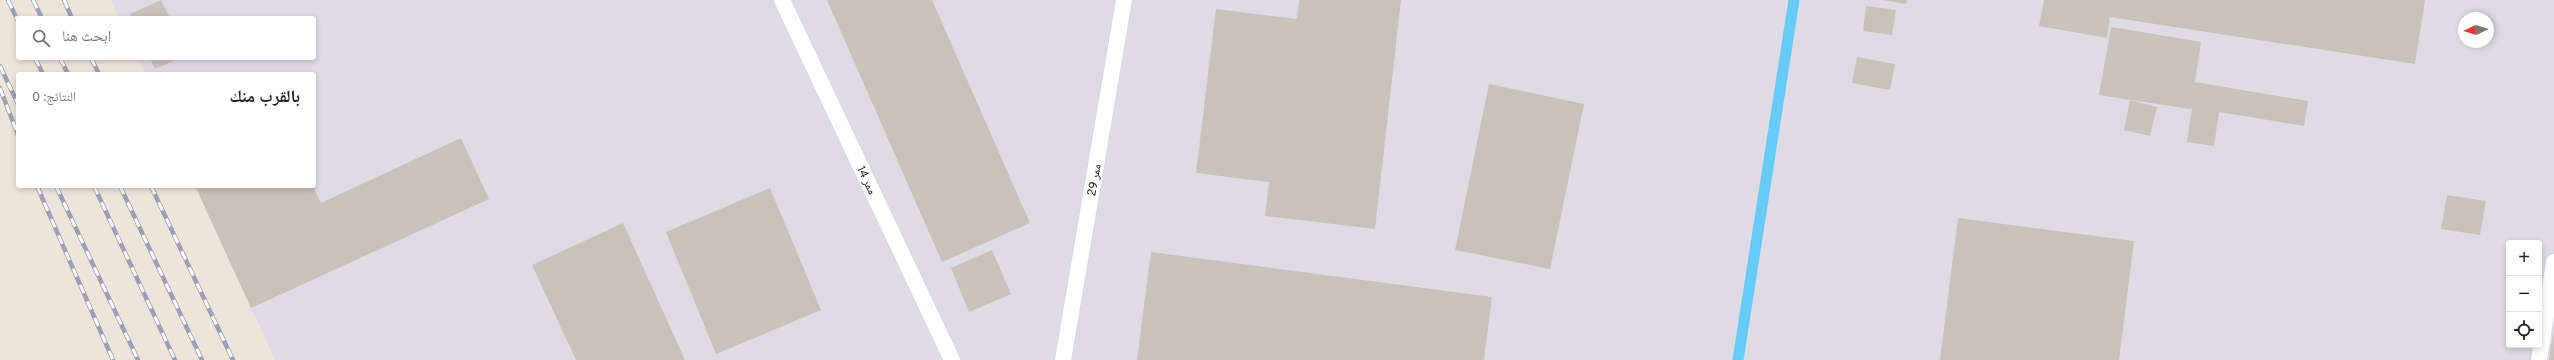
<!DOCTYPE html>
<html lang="ar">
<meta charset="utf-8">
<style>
body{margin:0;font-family:Overpass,"Noto Naskh Arabic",sans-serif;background:#f2f2f2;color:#222;direction:rtl}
.controls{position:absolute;right:12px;bottom:12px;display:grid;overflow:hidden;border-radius:4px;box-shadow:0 2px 6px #0003}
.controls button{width:36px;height:36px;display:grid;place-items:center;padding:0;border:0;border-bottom:1px solid #e0e0e0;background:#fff;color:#222;font:20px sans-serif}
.compass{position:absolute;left:2458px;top:12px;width:36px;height:36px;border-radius:50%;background:#fff;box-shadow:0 2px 6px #0003;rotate:266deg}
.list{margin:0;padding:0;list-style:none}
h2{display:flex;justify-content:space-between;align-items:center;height:52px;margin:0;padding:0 16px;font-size:17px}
h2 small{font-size:13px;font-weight:400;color:#767676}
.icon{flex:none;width:22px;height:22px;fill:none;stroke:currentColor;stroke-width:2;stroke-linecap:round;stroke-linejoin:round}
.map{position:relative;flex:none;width:2554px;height:360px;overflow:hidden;direction:ltr}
.search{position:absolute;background:#fff;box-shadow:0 2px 6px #0003;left:16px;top:16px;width:300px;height:44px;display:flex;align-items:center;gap:10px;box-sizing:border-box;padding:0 14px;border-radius:4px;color:#767676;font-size:15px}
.panel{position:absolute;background:#fff;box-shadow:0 2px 6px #0003;left:16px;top:72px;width:300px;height:116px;border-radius:4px;direction:rtl}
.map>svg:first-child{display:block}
.industrial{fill:#dedbe5;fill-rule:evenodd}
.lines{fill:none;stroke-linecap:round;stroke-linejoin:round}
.stream{stroke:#66cbf6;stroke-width:11}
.building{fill:#c8c2ba}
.service-casing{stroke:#cfd3e4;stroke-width:17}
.service{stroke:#fff;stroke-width:16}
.rail-casing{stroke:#9d9fb5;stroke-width:4.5}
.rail{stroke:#fff;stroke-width:3;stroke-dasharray:9;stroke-linecap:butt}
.labels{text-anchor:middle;stroke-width:3.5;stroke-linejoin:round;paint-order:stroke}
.street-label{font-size:12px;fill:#292929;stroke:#fff}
</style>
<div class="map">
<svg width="2554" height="360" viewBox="0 0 2554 360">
<rect width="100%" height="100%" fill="#ede5da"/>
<!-- industrial -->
<path class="industrial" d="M111 0H2554V360H275L196 186H314V74H145L137 58H314V18H119ZM2464 18H2488V42H2464ZM2509 243H2539V345H2509Z"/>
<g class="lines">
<!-- stream -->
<path class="stream" d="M1738 360 1794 0"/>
</g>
<!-- building -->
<g class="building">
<path d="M161 0 170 18H132L130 14Z"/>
<path d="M827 0H932L1030 223 942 262Z"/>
<path d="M1299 0H1401L1375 229 1265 216 1269 182 1196 173 1216 9 1297 19Z"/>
<path d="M1883 0H1907L1906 4Z"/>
<path d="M2044 0H2425L2415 64 2110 17 2107 38 2039 26Z"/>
<path d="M1866 6 1896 10 1892 35 1863 31Z"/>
<path d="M2111 27 2201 42 2195 82 2308 101 2304 126 2219 112 2214 146 2187 142 2192 108 2190 109 2099 95Z"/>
<path d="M1857 57 1895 64 1890 90 1852 83Z"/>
<path d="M150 58H180L155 69Z"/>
<path d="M1489 84 1584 104 1550 269 1455 250Z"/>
<path d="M2130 100 2157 107 2150 136 2124 130Z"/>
<path d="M461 138 489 199 251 308 196 188 313 186 321 203Z"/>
<path d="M770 188 821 310 716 354 666 232Z"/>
<path d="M2447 195 2486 201 2480 235 2441 229Z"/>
<path d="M1958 218 2134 241 2119 360H1940Z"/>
<path d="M623 223 685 360H576L532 265Z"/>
<path d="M992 250 1011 294 969 312 951 268Z"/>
<path d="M1151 252 1492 297 1484 360H1137Z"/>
<path d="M2553 332 2554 360H2549Z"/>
</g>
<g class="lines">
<defs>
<g id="service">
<path d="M782 0 952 360"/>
<path d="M1063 360 1124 0"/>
<path d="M2539 360 2554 262"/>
</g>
</defs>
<!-- service casing -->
<use href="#service" class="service-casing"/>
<!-- service -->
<use href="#service" class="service"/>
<defs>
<g id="rail">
<path d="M8 0 18 21"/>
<path d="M33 0 42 18"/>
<path d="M64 0 72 18"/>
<path d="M35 58 43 74"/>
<path d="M60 58 68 74"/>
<path d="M91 58 99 74"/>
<path d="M0 66 18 104"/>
<path d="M0 88 18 135"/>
<path d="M37 186 113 360"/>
<path d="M56 186 138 360"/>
<path d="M94 186 175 360"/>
<path d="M120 186 202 360"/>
<path d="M151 186 233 360"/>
</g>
</defs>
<!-- rail casing -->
<use href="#rail" class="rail-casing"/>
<!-- rail -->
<use href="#rail" class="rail"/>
</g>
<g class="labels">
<!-- street labels -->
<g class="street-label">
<text transform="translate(867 180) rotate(65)" y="4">ممر 14</text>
<text transform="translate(1094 180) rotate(-80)" y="4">ممر 29</text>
</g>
</g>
</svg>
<div class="controls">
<button>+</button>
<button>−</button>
<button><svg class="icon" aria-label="locate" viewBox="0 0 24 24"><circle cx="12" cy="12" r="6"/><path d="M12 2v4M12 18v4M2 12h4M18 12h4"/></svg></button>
</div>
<svg class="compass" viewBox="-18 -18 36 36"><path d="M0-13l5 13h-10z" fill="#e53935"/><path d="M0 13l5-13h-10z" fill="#767676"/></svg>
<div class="search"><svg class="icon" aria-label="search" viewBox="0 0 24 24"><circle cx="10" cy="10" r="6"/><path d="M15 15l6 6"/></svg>ابحث هنا</div>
<section class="panel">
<h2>بالقرب منك<small>النتائج: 0</small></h2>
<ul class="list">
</ul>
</section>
</div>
